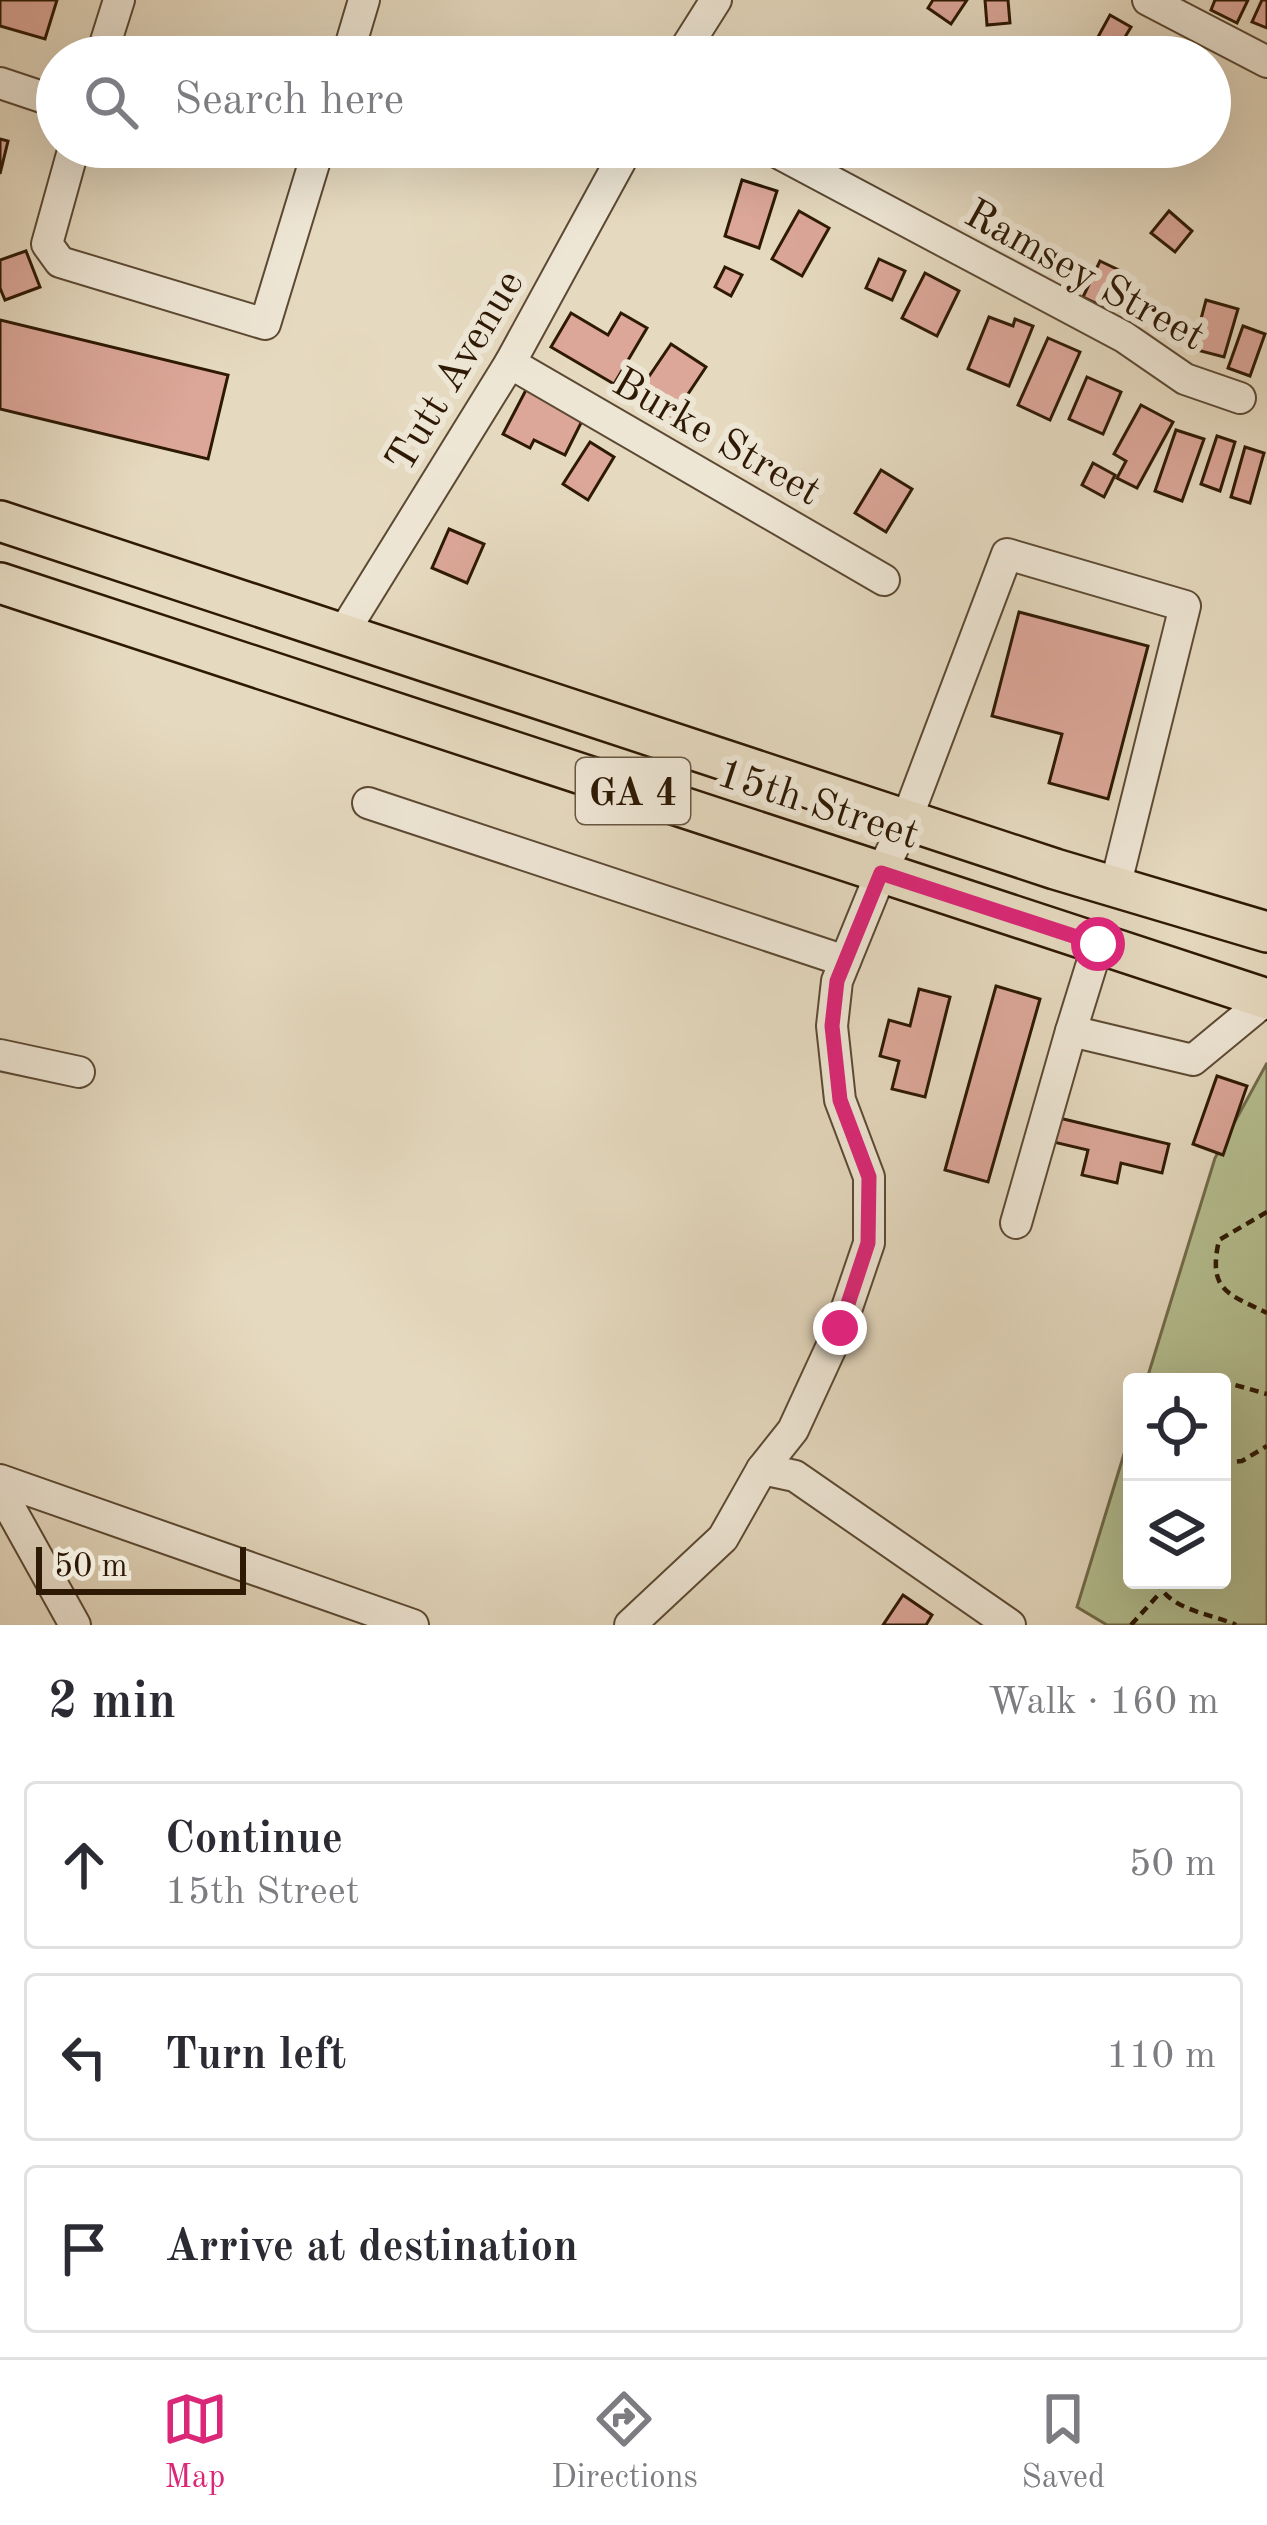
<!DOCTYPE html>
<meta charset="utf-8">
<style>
body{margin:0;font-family:"Old Standard TT",serif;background:#f2f2f3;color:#2b2b33}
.controls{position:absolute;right:36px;bottom:36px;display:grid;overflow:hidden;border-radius:12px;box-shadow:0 12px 48px #0002}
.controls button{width:108px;height:108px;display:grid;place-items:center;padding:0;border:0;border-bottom:3px solid #e1e1e2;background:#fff;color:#2b2b33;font:60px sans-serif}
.scale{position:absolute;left:36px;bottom:30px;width:210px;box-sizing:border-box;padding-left:12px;border:6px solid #2e1904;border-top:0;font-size:33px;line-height:42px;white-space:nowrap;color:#2e1904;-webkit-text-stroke:9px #eee6d5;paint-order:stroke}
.stop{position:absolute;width:36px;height:36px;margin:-27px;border:9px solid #db2777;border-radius:50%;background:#fff}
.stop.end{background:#db2777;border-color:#fff;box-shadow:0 3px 12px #0008}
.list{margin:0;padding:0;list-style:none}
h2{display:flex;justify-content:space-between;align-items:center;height:156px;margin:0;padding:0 48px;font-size:51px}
h2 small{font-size:39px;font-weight:400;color:#7c7c81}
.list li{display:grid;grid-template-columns:78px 1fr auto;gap:36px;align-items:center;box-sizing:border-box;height:168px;margin:0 24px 24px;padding:0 24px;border:3px solid #e1e1e2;border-radius:12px}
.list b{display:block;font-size:45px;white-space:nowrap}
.list p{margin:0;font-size:39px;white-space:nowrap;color:#7c7c81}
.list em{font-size:39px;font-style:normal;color:#7c7c81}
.icon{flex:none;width:66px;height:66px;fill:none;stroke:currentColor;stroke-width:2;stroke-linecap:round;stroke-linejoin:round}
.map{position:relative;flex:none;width:1267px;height:1625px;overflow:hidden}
.search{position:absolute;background:#fff;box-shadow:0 12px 48px #0002;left:36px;right:36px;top:36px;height:132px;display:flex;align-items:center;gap:30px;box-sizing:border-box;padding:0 42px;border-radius:66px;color:#7c7c81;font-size:45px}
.sheet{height:732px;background:#fff}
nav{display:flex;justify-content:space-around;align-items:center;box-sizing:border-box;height:168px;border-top:3px solid #e1e1e2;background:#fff;font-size:33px;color:#7c7c81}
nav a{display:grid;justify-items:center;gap:6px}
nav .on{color:#db2777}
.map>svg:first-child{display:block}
.green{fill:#b5bf91;stroke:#726c4a;stroke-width:3}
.building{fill:#dca799;stroke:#2e1904;stroke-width:3}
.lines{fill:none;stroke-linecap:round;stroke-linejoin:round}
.minor-casing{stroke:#5c4933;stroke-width:34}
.major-casing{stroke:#2e1904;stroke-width:44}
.path{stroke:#2e1904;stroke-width:4.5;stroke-dasharray:9 6;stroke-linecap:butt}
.minor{stroke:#eee6d5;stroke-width:30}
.major{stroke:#e5d9bf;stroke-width:39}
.route{stroke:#db2777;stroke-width:15}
.labels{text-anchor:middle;stroke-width:12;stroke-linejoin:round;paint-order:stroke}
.shield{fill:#eee6d5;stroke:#685643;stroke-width:3}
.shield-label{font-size:39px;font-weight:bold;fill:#2e1904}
.street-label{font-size:42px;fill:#2e1904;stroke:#eee6d5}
</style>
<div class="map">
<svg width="1267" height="1625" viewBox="0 0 1267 1625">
<rect width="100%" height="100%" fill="#e5d9bf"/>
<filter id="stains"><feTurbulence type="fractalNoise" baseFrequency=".00167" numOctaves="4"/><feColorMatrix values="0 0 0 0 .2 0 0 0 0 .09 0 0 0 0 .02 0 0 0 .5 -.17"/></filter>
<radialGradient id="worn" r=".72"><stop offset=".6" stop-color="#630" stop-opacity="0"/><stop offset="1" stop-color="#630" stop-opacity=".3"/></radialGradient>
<!-- green -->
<path class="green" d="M1267 1063V1625H1107L1077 1607 1132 1428V1580H1222V1382H1146L1215 1158Z"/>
<!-- building -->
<g class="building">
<path d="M0 0H57L45 39 0 26Z"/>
<path d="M933 0H967L951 24 928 8Z"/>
<path d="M985 0H1008L1010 23 987 25Z"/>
<path d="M1215 0H1248L1237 23 1211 10Z"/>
<path d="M1262 0H1267V28L1252 22Z"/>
<path d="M1110 15 1131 27 1113 57H1087Z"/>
<path d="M0 139 8 141 0 174Z"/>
<path d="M742 180 777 191 759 248 725 236Z"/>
<path d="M799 211 829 228 802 276 772 259Z"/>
<path d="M1169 211 1192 231 1175 252 1151 233Z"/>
<path d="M26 251 40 287 5 300 0 288V260Z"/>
<path d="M879 259 905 271 892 300 866 288Z"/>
<path d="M1100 261 1125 273 1108 309 1083 297Z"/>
<path d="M725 267 742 275 731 296 715 287Z"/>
<path d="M925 273 959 291 937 336 902 318Z"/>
<path d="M1206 300 1238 309 1224 357 1193 349Z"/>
<path d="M571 313 608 335 621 313 647 328 614 384 551 347Z"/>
<path d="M989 317 1013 326 1015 319 1033 326 1009 386 968 369Z"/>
<path d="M0 320 228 375 208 459 0 409Z"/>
<path d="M1243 326 1265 334 1250 376 1228 368Z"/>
<path d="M1048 338 1080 352 1050 420 1018 405Z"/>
<path d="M671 344 706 367 670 421 635 397Z"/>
<path d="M1087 377 1121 392 1103 434 1069 419Z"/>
<path d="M527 388 584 417 565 455 534 440 530 448 503 434Z"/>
<path d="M1141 405 1173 422 1137 488 1117 478 1126 461 1114 454Z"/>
<path d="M1176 430 1204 439 1182 501 1155 491Z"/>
<path d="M1217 436 1235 442 1220 491 1201 484Z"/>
<path d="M590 442 614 457 588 500 563 484Z"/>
<path d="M1245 447 1264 453 1250 503 1231 497Z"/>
<path d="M1093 463 1115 475 1104 497 1082 485Z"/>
<path d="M881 470 912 489 886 532 855 513Z"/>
<path d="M449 529 484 544 467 583 432 568Z"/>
<path d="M1019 612 1148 646 1108 799 1049 783 1062 734 992 716Z"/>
<path d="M996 986 1040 999 988 1182 945 1170Z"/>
<path d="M919 989 950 997 925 1097 892 1089 899 1061 880 1056 889 1020 910 1026Z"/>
<path d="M1217 1076 1247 1086 1223 1155 1193 1144Z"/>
<path d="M1055 1117 1169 1144 1162 1173 1121 1163 1117 1183 1082 1175 1088 1150 1049 1141Z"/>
<path d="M903 1595 932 1615 926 1625H883Z"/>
</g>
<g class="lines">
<defs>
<g id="minor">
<path d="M1148 0 1267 62"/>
<path d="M101 57 119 0"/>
<path d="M347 57 364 0"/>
<path d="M680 57 716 0"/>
<path d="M0 83 57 102"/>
<path d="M74 147 47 244 60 262 265 324 319 147"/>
<path d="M767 147 1124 337 1185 379 1240 398"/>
<path d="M510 363 884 580"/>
<path d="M343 633 510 363 628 147"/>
<path d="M368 803 845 961"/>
<path d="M1098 944 1071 1031 1193 1060 1256 1008 1262 998"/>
<path d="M0 1055 79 1072"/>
<path d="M1016 1223 1071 1031"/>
<path d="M762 1469 793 1430 840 1328 869 1243V1177L840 1100 832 1026 837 981 881 873 906 821 1007 554 1185 606 1115 887"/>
<path d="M0 1480 413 1625"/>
<path d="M0 1490 75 1625"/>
<path d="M630 1625 723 1538 762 1469 795 1476 1010 1625"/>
</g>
<g id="major">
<path d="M0 521 1055 869 1267 932"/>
<path d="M0 583 1267 999"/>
</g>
</defs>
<!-- minor casing -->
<use href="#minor" class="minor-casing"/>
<!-- major casing -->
<use href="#major" class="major-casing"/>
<!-- path -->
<g class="path">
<path d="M1267 1212 1219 1240C1208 1290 1226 1293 1267 1313"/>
<path d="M1221 1381 1267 1394"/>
<path d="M1222 1463 1242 1461 1267 1446"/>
<path d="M1157 1580C1167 1610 1210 1613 1236 1625"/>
<path d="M1131 1625 1159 1594"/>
</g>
<!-- minor -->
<use href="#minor" class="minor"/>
<!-- major -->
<use href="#major" class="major"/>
</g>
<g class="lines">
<!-- route -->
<path class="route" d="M840 1328 868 1243 869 1177 840 1100 832 1026 837 981 881 873 1098 944"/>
</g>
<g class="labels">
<!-- shield labels -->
<rect class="shield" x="576" y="758" width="114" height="66" rx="9"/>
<g class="shield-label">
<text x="633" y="805">GA 4</text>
</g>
<!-- street labels -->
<g class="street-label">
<text transform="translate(1086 273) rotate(29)" y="15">Ramsey Street</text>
<text transform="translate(453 370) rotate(-59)" y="15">Tutt Avenue</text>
<text transform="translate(718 435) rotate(30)" y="15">Burke Street</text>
<text transform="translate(819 802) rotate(18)" y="15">15th Street</text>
</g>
</g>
<rect width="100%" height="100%" filter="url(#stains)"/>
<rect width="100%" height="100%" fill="url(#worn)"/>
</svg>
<div class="controls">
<button><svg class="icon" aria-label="locate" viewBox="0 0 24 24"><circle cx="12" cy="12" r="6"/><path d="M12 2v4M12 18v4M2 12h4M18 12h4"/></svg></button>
<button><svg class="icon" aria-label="layers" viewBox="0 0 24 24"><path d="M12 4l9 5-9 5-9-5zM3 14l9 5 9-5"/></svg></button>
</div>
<div class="scale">50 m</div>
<div class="stop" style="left:1098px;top:944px"></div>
<div class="stop end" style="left:840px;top:1328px"></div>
<div class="search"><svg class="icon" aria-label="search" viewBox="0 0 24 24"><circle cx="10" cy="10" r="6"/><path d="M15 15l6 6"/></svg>Search here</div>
</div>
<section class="sheet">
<h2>2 min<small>Walk · 160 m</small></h2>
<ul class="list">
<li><svg class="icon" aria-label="ahead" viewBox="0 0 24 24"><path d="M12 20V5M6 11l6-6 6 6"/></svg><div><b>Continue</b><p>15th Street</p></div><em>50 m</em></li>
<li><svg class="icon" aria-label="left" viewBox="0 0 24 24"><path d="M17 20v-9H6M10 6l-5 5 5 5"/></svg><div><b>Turn left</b></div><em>110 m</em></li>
<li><svg class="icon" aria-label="arrive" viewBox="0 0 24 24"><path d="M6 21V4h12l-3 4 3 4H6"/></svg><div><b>Arrive at destination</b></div></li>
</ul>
</section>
<nav>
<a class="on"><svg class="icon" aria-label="map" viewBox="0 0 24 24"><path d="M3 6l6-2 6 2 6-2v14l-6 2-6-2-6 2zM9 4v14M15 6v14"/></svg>Map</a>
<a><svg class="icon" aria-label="directions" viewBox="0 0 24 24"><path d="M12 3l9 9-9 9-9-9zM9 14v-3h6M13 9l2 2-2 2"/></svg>Directions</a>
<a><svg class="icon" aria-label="saved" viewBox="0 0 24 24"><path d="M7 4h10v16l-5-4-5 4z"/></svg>Saved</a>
</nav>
